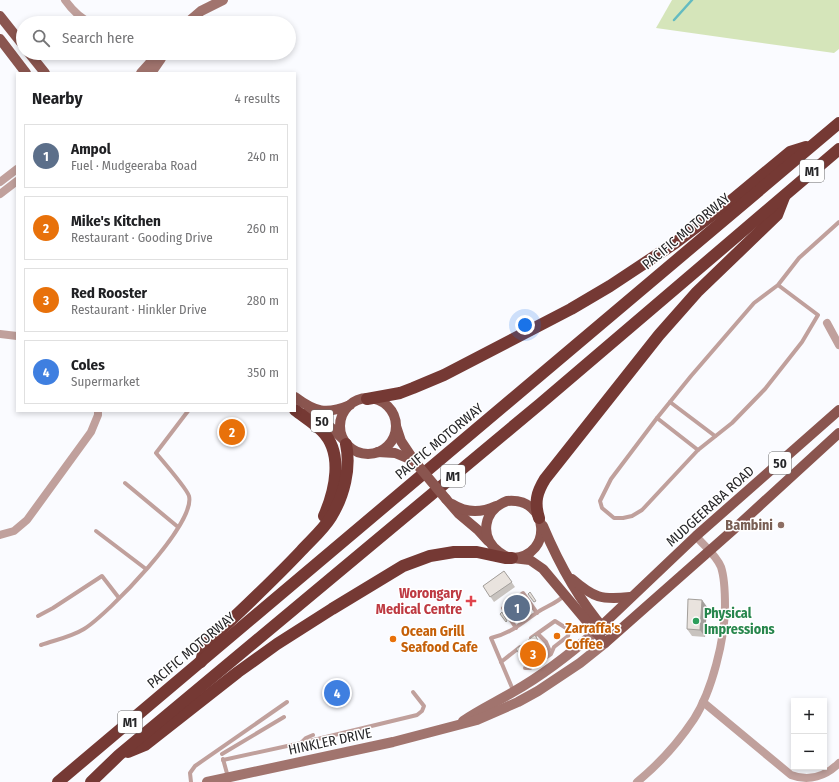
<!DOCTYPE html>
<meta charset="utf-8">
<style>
body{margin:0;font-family:"Fira Sans Condensed",sans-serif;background:#f6f6f6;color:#202124}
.controls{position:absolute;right:12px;bottom:12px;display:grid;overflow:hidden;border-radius:0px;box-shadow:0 2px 6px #0003}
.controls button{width:36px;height:36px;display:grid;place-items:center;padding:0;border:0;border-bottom:1px solid #e0e0e0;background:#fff;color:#202124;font:20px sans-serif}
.you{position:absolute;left:525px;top:325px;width:14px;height:14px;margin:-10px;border:3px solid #fff;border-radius:50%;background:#1a73e8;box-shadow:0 0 0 6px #1a73e833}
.badge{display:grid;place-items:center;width:26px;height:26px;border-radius:50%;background:#2563eb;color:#fff;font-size:13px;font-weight:700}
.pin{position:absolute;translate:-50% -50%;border:2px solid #fff;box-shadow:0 1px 4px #0006}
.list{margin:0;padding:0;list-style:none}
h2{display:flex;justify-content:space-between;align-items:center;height:52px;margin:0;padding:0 16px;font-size:17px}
h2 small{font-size:13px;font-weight:400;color:#757577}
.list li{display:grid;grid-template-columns:26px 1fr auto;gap:12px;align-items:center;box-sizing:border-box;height:64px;margin:0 8px 8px;padding:0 8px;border:1px solid #e0e0e0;border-radius:0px}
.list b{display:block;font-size:15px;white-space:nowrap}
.list p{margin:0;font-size:13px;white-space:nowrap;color:#757577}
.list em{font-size:13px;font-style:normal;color:#757577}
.icon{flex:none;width:22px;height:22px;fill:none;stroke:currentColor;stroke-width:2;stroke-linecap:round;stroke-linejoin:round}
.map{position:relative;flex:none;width:839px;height:782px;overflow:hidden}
.search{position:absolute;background:#fff;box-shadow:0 2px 6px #0003;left:16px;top:16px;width:280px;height:44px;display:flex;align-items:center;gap:10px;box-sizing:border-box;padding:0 14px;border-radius:22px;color:#757577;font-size:15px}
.panel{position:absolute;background:#fff;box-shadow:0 2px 6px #0003;left:16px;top:72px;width:280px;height:340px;border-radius:0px}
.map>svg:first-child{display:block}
.green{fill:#d5e5ba}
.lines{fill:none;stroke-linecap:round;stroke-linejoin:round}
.stream{stroke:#63bbc1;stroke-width:2.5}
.lane{stroke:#c0a09c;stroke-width:4}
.street{stroke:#c0a09c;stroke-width:8}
.secondary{stroke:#a1746e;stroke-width:10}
.primary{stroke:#8a554f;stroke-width:10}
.highway{stroke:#753934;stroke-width:12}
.primary-bridge{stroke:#8a554f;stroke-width:10}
.wall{fill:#c8c3bf}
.shaded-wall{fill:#a39f9b}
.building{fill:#e9e3de;stroke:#a39f9b}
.education-dot{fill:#8d6e63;stroke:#fff;stroke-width:1.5}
.health-dot{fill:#e0444e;stroke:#fff;stroke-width:1.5}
.leisure-dot{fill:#2e9e5b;stroke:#fff;stroke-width:1.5}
.food-dot{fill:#e8710a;stroke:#fff;stroke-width:1.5}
.labels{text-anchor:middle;stroke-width:3;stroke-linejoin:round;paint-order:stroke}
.shield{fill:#fff;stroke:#686869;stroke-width:1}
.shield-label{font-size:13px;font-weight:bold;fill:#272729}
.street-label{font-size:14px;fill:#272729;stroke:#fff}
.education-label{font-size:14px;font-weight:bold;fill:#785e54;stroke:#fff;text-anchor:end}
.health-label{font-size:14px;font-weight:bold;fill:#be3a42;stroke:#fff;text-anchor:end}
.leisure-label{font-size:14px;font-weight:bold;fill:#27864d;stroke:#fff;text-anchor:start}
.food-label{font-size:14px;font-weight:bold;fill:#c56008;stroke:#fff;text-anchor:start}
</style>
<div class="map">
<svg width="839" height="782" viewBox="0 0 839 782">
<rect width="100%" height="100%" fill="#fafbff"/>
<!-- green -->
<path class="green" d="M672 0H839V49L834 53 656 28Z"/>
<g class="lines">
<!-- stream -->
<path class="stream" d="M674 20 692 0"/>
<!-- lane -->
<g class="lane">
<path d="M778 285 818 315 802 342 765 389 732 423 698 450 642 510 632 516 623 518H614L602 508 600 501 611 479 657 418 691 376 754 303 778 285 799 258 839 222"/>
<path d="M670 402 715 436"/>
<path d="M657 418 698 450"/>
<path d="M125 483 178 527"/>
<path d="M96 531 146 569"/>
<path d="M38 616 53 608 102 576 119 598"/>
<path d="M516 628 503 608 523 593 537 613"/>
<path d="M538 634 546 642 549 649 548 653 539 659"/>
<path d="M41 645C55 640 71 637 84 629 108 614 196 524 189 496 187 489 162 460 156 453L188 411"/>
<path d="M501 662 520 647"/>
<path d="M525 668H530L551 654 554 647 568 636 569 631 566 628 555 621 531 638"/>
<path d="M513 690 491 638C513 633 523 621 541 610 550 605 558 602 565 595"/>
<path d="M301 743 417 715 422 711 424 706 413 692"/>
<path d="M222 754 284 717"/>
<path d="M223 759 228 777"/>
<path d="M223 760 301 743 306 738 313 735"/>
<path d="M191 782 190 773 195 766 287 702"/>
</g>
<!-- street -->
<g class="street">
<path d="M65 0C72 10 80 18 91 23"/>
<path d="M144 53 156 65"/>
<path d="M0 182 17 169"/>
<path d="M0 194 17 181"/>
<path d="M827 323 839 345"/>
<path d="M0 334 17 336"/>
<path d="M0 535 14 531 27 520 91 432 98 415V411"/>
<path d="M703 702 791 775C809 782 826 776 839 763"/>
<path d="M637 782C659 764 678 743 694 719 712 691 725 639 725 606 725 594 725 579 721 567 716 555 704 546 696 536"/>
</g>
<!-- secondary -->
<g class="secondary">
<path d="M187 23 201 11 223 0"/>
<path d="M141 73 159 53"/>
<path d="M151 73 160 60 164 53"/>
<path d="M463 721C479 710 496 702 513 692 543 675 570 654 595 632"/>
<path d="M207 782 393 742 477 720 518 702 538 691 580 663 605 643"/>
</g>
<!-- primary -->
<g class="primary">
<path d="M0 16 23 45"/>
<path d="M0 39 26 73"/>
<path d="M29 53 45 73"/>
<path d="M295 397C315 412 326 415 350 405"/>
<circle cx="368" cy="426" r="28"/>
<path d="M306 413 328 425 342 438"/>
<path d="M396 426 401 441 415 462"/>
<path d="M378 452 395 453 412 460"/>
<path d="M446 499 459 514 478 530 488 541"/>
<path d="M507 501C550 497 553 556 513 558 508 558 503 555 499 552 479 537 483 510 507 501Z"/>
<path d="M452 504C466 513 481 513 496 506"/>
<path d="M543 526C559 564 578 599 605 630"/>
<path d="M513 558 530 560 543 569 605 643 733 530 839 433"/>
<path d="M572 579C594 598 601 600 630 597"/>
<path d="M595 632 696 536 839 410"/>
</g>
<!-- highway -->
<g class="highway">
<path d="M367 399 400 393 413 388 444 375 571 309 610 286 675 243 732 200 790 152 806 147"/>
<path d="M295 410C304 417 314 423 322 431 344 453 335 491 324 516"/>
<path d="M539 518C534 502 537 492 545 479L659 335 697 292 777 215 784 197"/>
<path d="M201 662 205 645C237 614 270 584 301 551 311 540 323 530 331 517 344 496 351 468 346 444"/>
<path d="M128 752 145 745 238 672 277 644 332 609 403 566 430 556 454 552H477L505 558H512"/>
<path d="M58 782 839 123"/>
<path d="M91 782 119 755 540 404 839 149"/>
</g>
<!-- primary-bridge -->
<path class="primary-bridge" d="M415 462 446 499"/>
</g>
<!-- wall -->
<g class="wall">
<path d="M504 571 515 587 494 602 483 586Z"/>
<path d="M522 598 529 608 514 619 507 608Z"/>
<path d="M702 600 707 607 705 637 692 636 687 629Z"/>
<path d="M538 640 545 651 527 664 516 649Z"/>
</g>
<!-- shaded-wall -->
<path class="shaded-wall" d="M702 600 707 607 705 637 700 630Z"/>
<!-- building -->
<g class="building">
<path d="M504 571 512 582 490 597 483 586Z"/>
<path d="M530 592 536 601 534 602 528 594Z"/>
<path d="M522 598 528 606 513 617 507 608Z"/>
<path d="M688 599 702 600 700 630 687 629Z"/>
<path d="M502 612 507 621 506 622 500 614Z"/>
<path d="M535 635 541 646 523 659 516 649Z"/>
</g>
<!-- markers -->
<circle class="education-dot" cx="781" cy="525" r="4"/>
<path class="health-dot" d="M469 595h4v4h4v4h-4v4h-4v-4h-4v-4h4z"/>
<circle class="leisure-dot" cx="696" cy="621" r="4"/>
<g class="food-dot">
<circle cx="557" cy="636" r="4"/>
<circle cx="393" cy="639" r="4"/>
</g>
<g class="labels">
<!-- shield labels -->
<g class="shield">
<rect x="800" y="160" width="24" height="22" rx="3"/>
<rect x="311" y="410" width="22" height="22" rx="3"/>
<rect x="769" y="452" width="22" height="22" rx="3"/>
<rect x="441" y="465" width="24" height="22" rx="3"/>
<rect x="118" y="711" width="24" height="22" rx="3"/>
</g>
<g class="shield-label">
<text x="812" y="176">M1</text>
<text x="322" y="426">50</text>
<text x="780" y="468">50</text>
<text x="453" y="481">M1</text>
<text x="130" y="727">M1</text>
</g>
<!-- street labels -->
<g class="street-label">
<text transform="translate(686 231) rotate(-40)" y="5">PACIFIC MOTORWAY</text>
<text transform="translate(439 441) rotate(-40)" y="5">PACIFIC MOTORWAY</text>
<text transform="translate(710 506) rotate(-42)" y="5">MUDGEERABA ROAD</text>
<text transform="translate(191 650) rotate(-40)" y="5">PACIFIC MOTORWAY</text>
<text transform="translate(330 741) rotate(-12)" y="5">HINKLER DRIVE</text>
</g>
<!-- education labels -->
<g class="education-label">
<text x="773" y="530">Bambini</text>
</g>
<!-- health labels -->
<g class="health-label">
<text x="462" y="598">Worongary<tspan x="462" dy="16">Medical Centre</tspan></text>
</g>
<!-- leisure labels -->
<g class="leisure-label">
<text x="704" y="618">Physical<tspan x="704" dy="16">Impressions</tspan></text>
</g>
<!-- food labels -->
<g class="food-label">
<text x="565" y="633">Zarraffa's<tspan x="565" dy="16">Coffee</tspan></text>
<text x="401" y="636">Ocean Grill<tspan x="401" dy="16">Seafood Cafe</tspan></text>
</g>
</g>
</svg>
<div class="controls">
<button>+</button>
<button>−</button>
</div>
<div class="you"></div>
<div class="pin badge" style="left:517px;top:608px;background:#5c6f8a">1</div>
<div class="pin badge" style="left:232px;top:432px;background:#e8710a">2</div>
<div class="pin badge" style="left:533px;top:654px;background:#e8710a">3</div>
<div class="pin badge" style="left:337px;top:693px;background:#3f7fe0">4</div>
<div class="search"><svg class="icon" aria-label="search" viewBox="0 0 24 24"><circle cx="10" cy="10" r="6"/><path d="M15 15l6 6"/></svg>Search here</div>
<section class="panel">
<h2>Nearby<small>4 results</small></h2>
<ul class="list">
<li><span class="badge" style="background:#5c6f8a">1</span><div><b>Ampol</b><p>Fuel · Mudgeeraba Road</p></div><em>240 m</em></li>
<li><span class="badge" style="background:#e8710a">2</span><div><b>Mike's Kitchen</b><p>Restaurant · Gooding Drive</p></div><em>260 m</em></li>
<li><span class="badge" style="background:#e8710a">3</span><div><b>Red Rooster</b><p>Restaurant · Hinkler Drive</p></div><em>280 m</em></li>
<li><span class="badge" style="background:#3f7fe0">4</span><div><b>Coles</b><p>Supermarket</p></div><em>350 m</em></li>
</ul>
</section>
</div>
